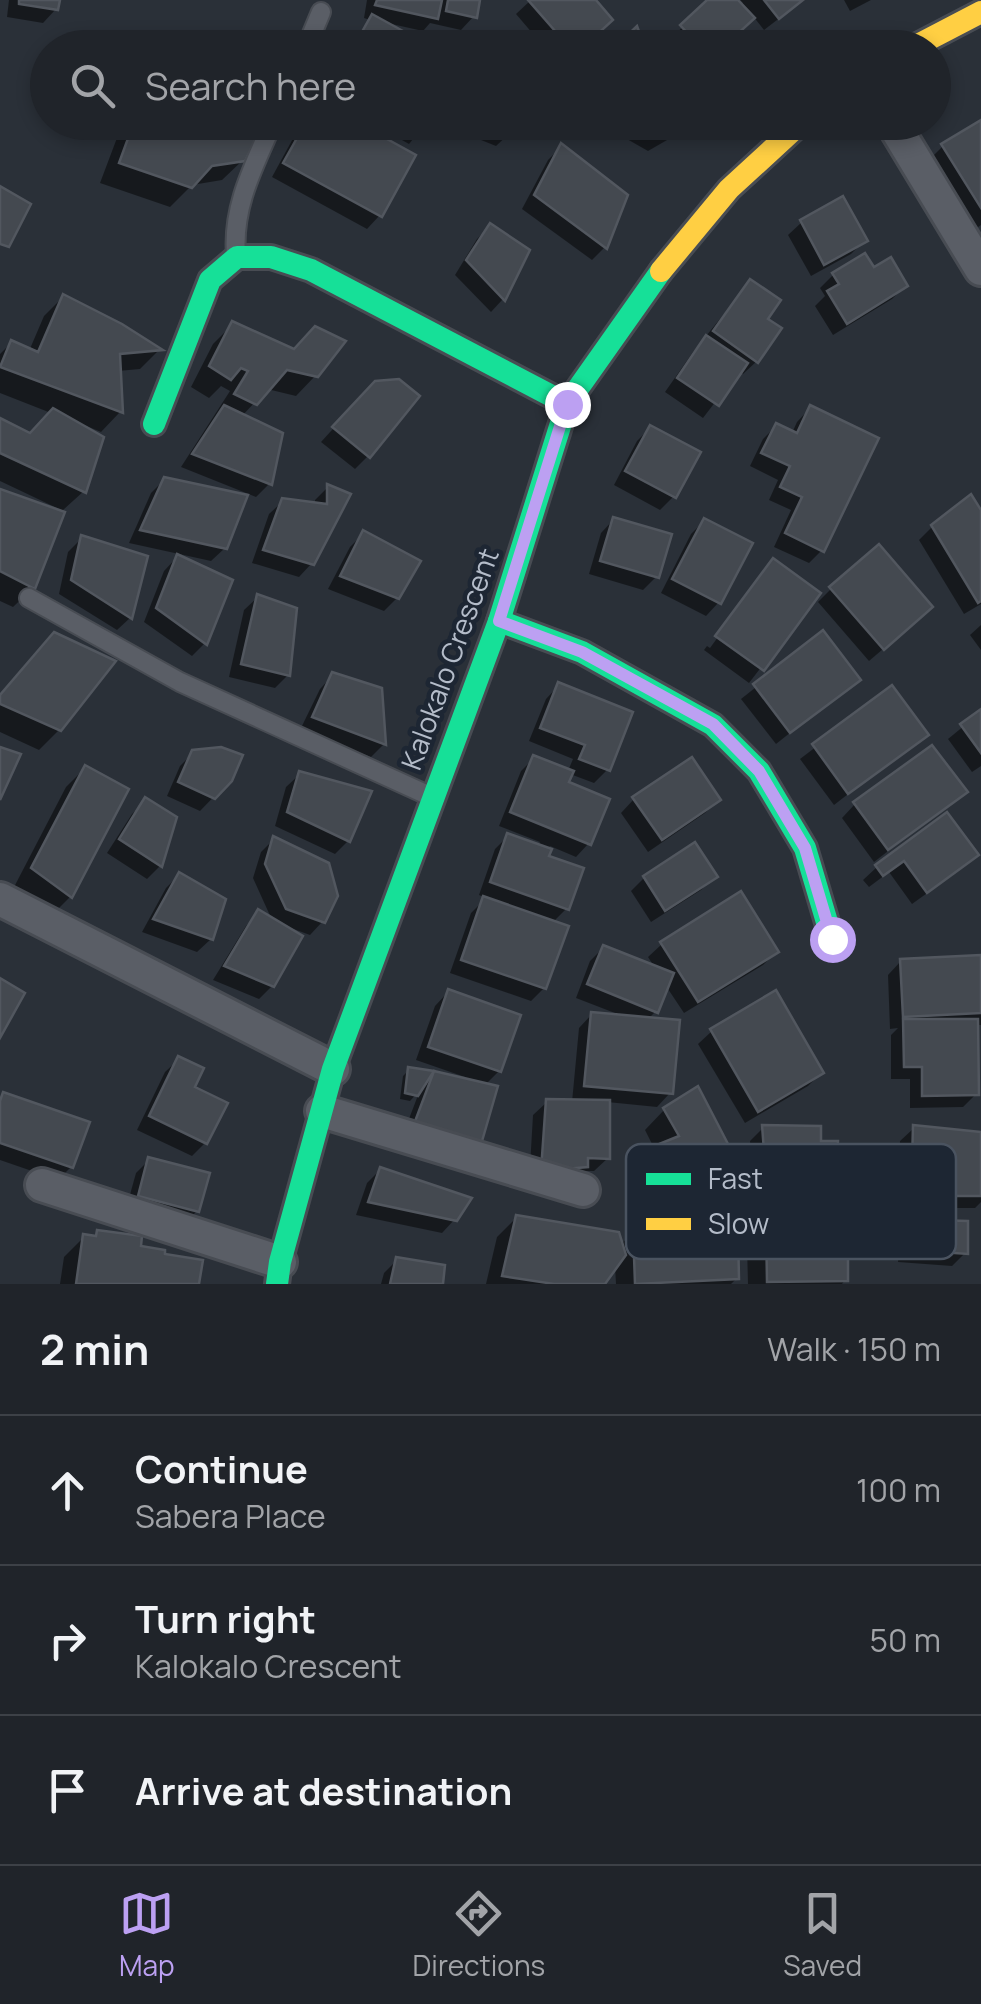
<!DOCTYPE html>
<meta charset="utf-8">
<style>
body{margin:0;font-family:Manrope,sans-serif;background:#2d3036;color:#f1f3f6}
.stop{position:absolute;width:30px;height:30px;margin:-22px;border:8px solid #bca0f2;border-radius:50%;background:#fff}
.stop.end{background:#bca0f2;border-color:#fff;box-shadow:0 2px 10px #0008}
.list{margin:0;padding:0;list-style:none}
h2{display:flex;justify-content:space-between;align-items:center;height:130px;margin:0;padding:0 40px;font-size:42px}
h2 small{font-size:32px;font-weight:400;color:#a2a4a8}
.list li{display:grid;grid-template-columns:65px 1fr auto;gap:30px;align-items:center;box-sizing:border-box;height:150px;padding:0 40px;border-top:2px solid #3d4147}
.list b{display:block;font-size:38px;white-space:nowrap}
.list p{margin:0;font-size:32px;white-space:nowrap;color:#a2a4a8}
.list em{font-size:32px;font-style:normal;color:#a2a4a8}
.icon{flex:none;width:55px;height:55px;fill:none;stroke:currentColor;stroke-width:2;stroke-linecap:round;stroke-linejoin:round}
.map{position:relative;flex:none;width:981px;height:1284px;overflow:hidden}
.search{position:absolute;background:#20242a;box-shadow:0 5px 15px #0003;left:30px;right:30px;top:30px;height:110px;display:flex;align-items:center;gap:25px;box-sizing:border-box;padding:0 35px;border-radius:55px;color:#a2a4a8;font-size:38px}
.sheet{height:580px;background:#20242a}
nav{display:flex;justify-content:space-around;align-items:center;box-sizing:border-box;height:140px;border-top:2px solid #3d4147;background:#20242a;font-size:28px;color:#a2a4a8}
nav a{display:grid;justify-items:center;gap:5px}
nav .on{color:#bca0f2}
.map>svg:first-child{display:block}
.shadow{fill:#0007}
.building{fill:#444950;stroke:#52575f;stroke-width:2.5}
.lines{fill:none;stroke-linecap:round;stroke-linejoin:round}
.lane-casing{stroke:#484c53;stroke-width:22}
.street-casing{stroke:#484c53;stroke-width:38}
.fast-casing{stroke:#484c53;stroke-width:28}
.slow-casing{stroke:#484c53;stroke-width:28}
.lane{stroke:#5a5e66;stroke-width:18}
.street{stroke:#5a5e66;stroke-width:32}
.fast{stroke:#16e098;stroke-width:22}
.slow{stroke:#ffcf43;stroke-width:22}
.route{stroke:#bca0f2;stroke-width:12}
.labels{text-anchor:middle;stroke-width:9;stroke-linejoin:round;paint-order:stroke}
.street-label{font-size:28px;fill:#b4bcc9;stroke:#1d2633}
.key{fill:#1d2633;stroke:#4a5360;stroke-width:2.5}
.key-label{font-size:28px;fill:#b4bcc9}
</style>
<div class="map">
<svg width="981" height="1284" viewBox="0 0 981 1284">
<rect width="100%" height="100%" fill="#2a3038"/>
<!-- shadow -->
<g class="shadow">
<path d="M9 0H58L56 9 43 23 7 17Z"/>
<path d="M367 0H478L474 16 461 30 430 23 423 31 387 23 428 48H350L370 20 364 18Z"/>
<path d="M531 0H593L580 48H545L516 14Z"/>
<path d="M711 0H735L740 6 743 3 740 0H803L764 30 753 16 720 48H676L669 40Z"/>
<path d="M844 0H871L850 11Z"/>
<path d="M123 122H248L243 160 222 180 192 185 170 207 100 183Z"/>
<path d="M302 122H351L380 215 367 229 272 177Z"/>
<path d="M370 122H427L409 144Z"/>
<path d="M447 122H514L510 133 496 146 446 126Z"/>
<path d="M597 122H691L681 132 648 151Z"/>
<path d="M981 123V225L974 230 930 159 943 146Z"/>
<path d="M561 147 605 247 592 260 522 209 548 160Z"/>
<path d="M802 222 864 241 851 254 811 276 788 235Z"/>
<path d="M490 226 527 250 503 299 491 312 455 275 477 239Z"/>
<path d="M874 271 905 286 892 299 833 335 815 306 825 296 820 288 833 275Z"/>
<path d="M750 282 765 319 757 361 743 374 739 371 703 418 665 392 693 352Z"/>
<path d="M63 297 159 350 140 369 118 371 120 412 101 432 84 425V491L63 510 33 588 13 607 0 601V492L58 512 59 509 0 481V421L30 435 51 413 0 393V354L11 343 29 351 44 316Z"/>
<path d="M233 324 294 351 316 375 296 396 267 389 242 416 281 435 269 484 256 497 181 467 230 391 221 386 209 398 191 387 213 344Z"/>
<path d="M362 397 368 456 355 469 321 442Z"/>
<path d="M810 408 822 550 809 563 774 547 791 510 769 500 778 480 750 466 763 439 776 426 792 433 797 422Z"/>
<path d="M650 428 697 453 673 497 660 510 614 485 637 441Z"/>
<path d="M165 479 225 548 211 561 129 543 151 493Z"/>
<path d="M328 487 348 495 312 563 299 577 252 563 269 514 283 501 315 505V500Z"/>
<path d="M981 515V604L964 614 919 540 932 527Z"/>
<path d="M614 519 657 576 643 590 589 574 601 533Z"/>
<path d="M704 521 719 602 706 616 661 593 691 534Z"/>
<path d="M363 534 397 598 384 611 328 589 350 547Z"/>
<path d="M82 538 145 558 130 618 117 630 59 594 68 552Z"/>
<path d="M177 557 205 643 192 656 144 622 164 571Z"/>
<path d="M773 561 818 593 749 683 704 650 707 646 710 648Z"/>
<path d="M831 589 917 620 869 661 818 602Z"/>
<path d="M258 597 288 675 275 688 229 677 244 610Z"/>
<path d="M981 625V650L970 635Z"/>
<path d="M823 634 858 679 776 744 741 699Z"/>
<path d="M333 675 380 690 384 744 371 757 300 730 320 689Z"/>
<path d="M559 685 607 770 594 783 570 774 566 784 589 843 576 857 550 846 546 857 567 908 552 923 544 988 531 1001 450 973 471 913 486 898 479 895 495 849 508 836 538 846 540 842 499 826 521 771 534 758 568 771 573 759 529 741 546 699Z"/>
<path d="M892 689 925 734 834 805 800 759Z"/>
<path d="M0 695 59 730 39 750 0 732Z"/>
<path d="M981 712V766L972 772 948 739Z"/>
<path d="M194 752 230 780 200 811 167 796 180 766Z"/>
<path d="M85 768 70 897 51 916 13 889 66 787Z"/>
<path d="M300 774 348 841 335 854 275 826 286 787Z"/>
<path d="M964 792 874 862 842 818 855 804Z"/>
<path d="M634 799 718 800 705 813 648 852 621 813Z"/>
<path d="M146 801 160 866 147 879 107 853 132 814Z"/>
<path d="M947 815 975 854 962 868 912 904 889 872 869 887 863 880 877 867Z"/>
<path d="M274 839 323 921 310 935 288 927 272 986 259 999 213 980 246 926 259 912 272 920 253 878 261 852Z"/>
<path d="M694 845 714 877 701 890 651 922 631 891 644 878Z"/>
<path d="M179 875 211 939 197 952 142 932 166 888Z"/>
<path d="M662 944 776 952 763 965 684 1013 666 986 656 1011 648 1019 670 1093 657 1107 607 1102 608 1158 594 1171H581L572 1179 529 1183 533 1115 547 1102H572L579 1028 592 1014 620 1015 576 998 590 961 603 948 655 968 648 957Z"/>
<path d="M981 957V1025H976V1094L963 1107 910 1108V1079H891V1035L898 1028 890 1029 888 975 901 961Z"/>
<path d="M448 992 499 1071 485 1085 399 1145 420 1090 410 1101 400 1099 403 1076 409 1070 464 1081 465 1077 416 1060 435 1006Z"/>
<path d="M712 1031 821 1073 808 1086 745 1123 698 1044Z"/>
<path d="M179 1059 192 1088 205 1143 192 1156 137 1130 165 1072Z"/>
<path d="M4 1095 71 1167 58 1180 0 1160V1099Z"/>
<path d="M664 1110 739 1173 722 1190 737 1278 731 1284H616L615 1266 602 1284H486L497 1237 517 1217 620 1245 635 1231 644 1230 643 1224 655 1212 626 1172 645 1152 654 1148 645 1130Z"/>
<path d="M763 1128 818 1144 847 1182 834 1195 754 1203 750 1141Z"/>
<path d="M914 1128 981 1135V1202L975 1208H930L931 1222 965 1253 952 1266 898 1262 901 1223 913 1210 918 1177 899 1176 900 1141Z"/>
<path d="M149 1160 197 1211 184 1224 126 1209 136 1173Z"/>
<path d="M380 1170 455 1219 442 1233 356 1215 367 1183Z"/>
<path d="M813 1209 845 1280 842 1284H748L747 1246 767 1227 795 1228Z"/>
<path d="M98 1232 162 1256 197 1284H60L64 1257 84 1237 92 1238Z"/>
<path d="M397 1260 440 1284H381L384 1273Z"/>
</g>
<!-- building -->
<g class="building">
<path d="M19 0H60L58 10 19 4Z"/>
<path d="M377 0H442L438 19 375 5Z"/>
<path d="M448 0H480L477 18 446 11Z"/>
<path d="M528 0H596L613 20 582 48H570Z"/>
<path d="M707 0H738L755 18 722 48H701L680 25Z"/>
<path d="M764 0H803L779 19Z"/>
<path d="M372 14 434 48H353Z"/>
<path d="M637 26 645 48H614Z"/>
<path d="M981 120V208L941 144Z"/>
<path d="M134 122H250L257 137 245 161 212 166 192 188 119 163Z"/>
<path d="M306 122H356L416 155 382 217 283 163Z"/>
<path d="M482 122H517L512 135Z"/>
<path d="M652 122H687L670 132Z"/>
<path d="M561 143 628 195 607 249 534 195Z"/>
<path d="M0 186 31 204 9 247 0 244Z"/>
<path d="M843 196 868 241 824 265 800 220Z"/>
<path d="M490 223 530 250 505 301 466 260Z"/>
<path d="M865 253 874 267 891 257 908 286 847 324 827 291 839 284 832 273Z"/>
<path d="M750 279 781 300 768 319 782 328 758 363 713 331Z"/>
<path d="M63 294 122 324 163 350 120 354 123 413 0 367 11 340 38 352Z"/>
<path d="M232 321 294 349 315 326 346 341 318 377 287 370 257 405 234 394 248 371 241 368 231 380 209 366Z"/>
<path d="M706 335 748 363 719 406 677 378Z"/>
<path d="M399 379 420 396 370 458 332 427 375 381Z"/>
<path d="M224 405 283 433 272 485 192 454Z"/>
<path d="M810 405 879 438 824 552 785 533 802 497 780 487 790 466 761 453 776 423 797 433Z"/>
<path d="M53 408 104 437 86 493 0 453V418L30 433Z"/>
<path d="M650 425 701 452 676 498 625 471Z"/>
<path d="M164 477 248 495 227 549 140 530Z"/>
<path d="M327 484 351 494 314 565 263 550 282 498 327 504Z"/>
<path d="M0 489 65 512 35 589 0 571Z"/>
<path d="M971 494 981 510V601L978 603 931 525Z"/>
<path d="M613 517 672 534 659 578 600 561Z"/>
<path d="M704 518 753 543 721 604 672 579Z"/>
<path d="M363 530 421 561 399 599 340 576Z"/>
<path d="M81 535 148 556 132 619 71 580Z"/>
<path d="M879 544 933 607 884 650 829 587Z"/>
<path d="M177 554 233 580 207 645 156 608Z"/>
<path d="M773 558 821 593 764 671 715 636Z"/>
<path d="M257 594 297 608 290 676 241 664Z"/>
<path d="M823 630 861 680 790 733 753 684Z"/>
<path d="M54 632 116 661 61 731 0 704V695Z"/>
<path d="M332 672 382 688 386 745 312 717Z"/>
<path d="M558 682 633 712 610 771 579 759 585 745 540 728Z"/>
<path d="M892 685 929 735 848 794 812 744Z"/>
<path d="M981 709V753L960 724Z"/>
<path d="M932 745 968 792 888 850 853 802Z"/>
<path d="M0 747 21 754 0 800Z"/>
<path d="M221 747 243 755 232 781 215 799 178 782 192 750Z"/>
<path d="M533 755 574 771 569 782 610 799 591 845 510 812Z"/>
<path d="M692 757 721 800 662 840 632 797Z"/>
<path d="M85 765 129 789 72 898 31 868Z"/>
<path d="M299 771 372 791 350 842 287 812Z"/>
<path d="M145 797 177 817 162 867 119 839Z"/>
<path d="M947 812 979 855 927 893 904 861 883 876 875 865Z"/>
<path d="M507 833 552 849 549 856 584 868 569 910 490 882Z"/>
<path d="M273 836 329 863 338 896 325 923 286 909 265 864Z"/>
<path d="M695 842 718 877 665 911 643 876Z"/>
<path d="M179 872 226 899 213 940 153 919Z"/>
<path d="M741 891 779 952 698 1002 660 942Z"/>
<path d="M483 896 569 926 546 989 461 960Z"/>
<path d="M258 909 303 936 274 987 224 966Z"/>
<path d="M603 945 674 973 658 1013 587 984Z"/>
<path d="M981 955V1013L903 1017 900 959Z"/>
<path d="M0 978 25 993 0 1038Z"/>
<path d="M448 989 521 1015 501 1072 428 1047Z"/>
<path d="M776 990 824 1073 758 1112 710 1029Z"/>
<path d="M591 1012 680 1020 673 1094 584 1086Z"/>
<path d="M903 1019H978L979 1095 922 1096V1067H904Z"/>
<path d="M178 1056 204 1068 195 1087 228 1103 207 1144 149 1116Z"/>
<path d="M408 1067 434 1071 418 1096 405 1093Z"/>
<path d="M434 1071 498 1086 478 1155 411 1132Z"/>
<path d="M698 1086 743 1173 679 1194 671 1191 644 1150 679 1136 663 1108Z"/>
<path d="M3 1092 90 1122 73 1168 0 1143V1101Z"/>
<path d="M546 1099 610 1100V1159L588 1158V1167L541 1171Z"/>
<path d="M762 1125 821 1126V1141H838L837 1160H850V1183L767 1191Z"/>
<path d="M913 1125 981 1132V1196H926L930 1165 912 1164Z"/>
<path d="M148 1157 210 1173 199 1212 138 1196Z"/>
<path d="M380 1167 472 1198 457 1221 368 1202Z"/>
<path d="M737 1183 739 1279 635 1284 633 1228 663 1227 662 1201 698 1195Z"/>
<path d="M932 1206 933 1220 968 1221V1254L911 1250 913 1207Z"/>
<path d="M812 1207 848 1208V1281L767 1282 766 1224 813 1226Z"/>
<path d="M516 1215 619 1232 626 1255 605 1284H554L502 1276Z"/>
<path d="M97 1230 142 1236 141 1246 165 1250V1254L203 1260 199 1284H76L83 1234 96 1236Z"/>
<path d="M396 1257 445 1265 443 1284H390Z"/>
</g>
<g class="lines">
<defs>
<g id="lane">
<path d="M306 48 321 12"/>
<path d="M236 255C232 206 254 166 273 122"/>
<path d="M29 598 180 682 432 797"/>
</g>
<g id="street">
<path d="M892 122 981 269"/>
<path d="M0 899 333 1069"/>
<path d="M322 1111 583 1190"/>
<path d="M42 1185 280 1262"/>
</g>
<g id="fast">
<path d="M154 424 210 280 237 257H271L311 270 567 404"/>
<path d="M499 621 582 652 713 725 759 771 805 848 832 939"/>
<path d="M277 1284 280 1262 333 1069 499 621 567 404 661 271"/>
</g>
<g id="slow">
<path d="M912 48 981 12"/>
<path d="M661 271 729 189 802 122"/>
</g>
</defs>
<!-- lane casing -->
<use href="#lane" class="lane-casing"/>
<!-- street casing -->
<use href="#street" class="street-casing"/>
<!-- fast casing -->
<use href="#fast" class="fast-casing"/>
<!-- slow casing -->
<use href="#slow" class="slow-casing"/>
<!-- lane -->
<use href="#lane" class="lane"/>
<!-- street -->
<use href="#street" class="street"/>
<!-- fast -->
<use href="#fast" class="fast"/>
<!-- slow -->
<use href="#slow" class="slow"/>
</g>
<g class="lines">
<!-- route -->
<path class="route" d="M567 404 499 621 582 652 713 724 759 771 805 848 832 939"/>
</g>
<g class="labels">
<!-- street labels -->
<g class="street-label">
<text transform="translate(450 659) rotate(-70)" y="10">Kalokalo Crescent</text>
</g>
</g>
<!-- legend -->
<rect x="626" y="1144" width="330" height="115" rx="15" class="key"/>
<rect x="646" y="1173" width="45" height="12" fill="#16e098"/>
<rect x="646" y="1218" width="45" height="12" fill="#ffcf43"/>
<g class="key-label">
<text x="708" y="1189">Fast</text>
<text x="708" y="1234">Slow</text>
</g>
</svg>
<div class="stop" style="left:832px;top:939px"></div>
<div class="stop end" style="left:567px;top:404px"></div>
<div class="search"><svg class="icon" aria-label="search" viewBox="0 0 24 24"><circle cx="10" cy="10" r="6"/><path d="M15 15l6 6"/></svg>Search here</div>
</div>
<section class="sheet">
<h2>2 min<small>Walk · 150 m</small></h2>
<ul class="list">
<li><svg class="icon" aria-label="ahead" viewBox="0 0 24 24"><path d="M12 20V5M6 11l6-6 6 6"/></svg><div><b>Continue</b><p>Sabera Place</p></div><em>100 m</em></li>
<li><svg class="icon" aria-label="right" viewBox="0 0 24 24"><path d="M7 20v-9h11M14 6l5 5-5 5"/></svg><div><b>Turn right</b><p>Kalokalo Crescent</p></div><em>50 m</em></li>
<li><svg class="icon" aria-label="arrive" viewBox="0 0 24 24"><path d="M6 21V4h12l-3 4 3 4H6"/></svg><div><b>Arrive at destination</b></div></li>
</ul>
</section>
<nav>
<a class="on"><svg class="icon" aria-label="map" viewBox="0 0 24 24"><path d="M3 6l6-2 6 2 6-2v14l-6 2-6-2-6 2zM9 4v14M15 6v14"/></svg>Map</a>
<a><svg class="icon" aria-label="directions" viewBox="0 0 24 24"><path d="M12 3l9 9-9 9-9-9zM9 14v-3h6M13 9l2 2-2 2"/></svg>Directions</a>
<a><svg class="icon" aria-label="saved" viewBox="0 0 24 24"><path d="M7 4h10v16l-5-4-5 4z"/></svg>Saved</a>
</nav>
